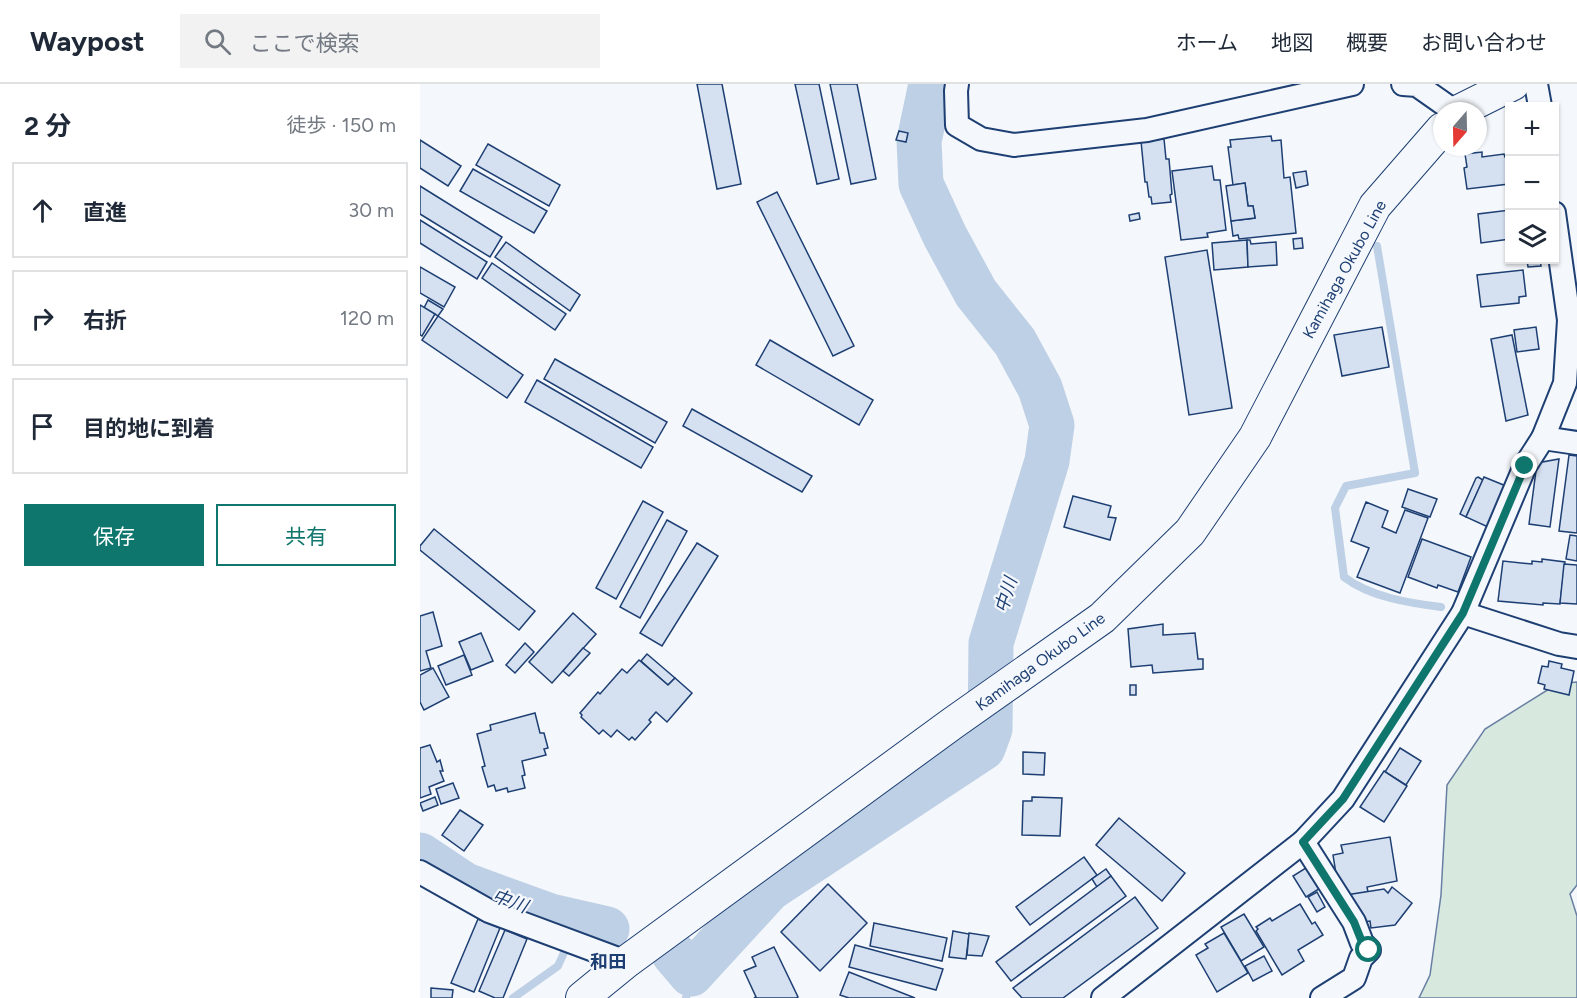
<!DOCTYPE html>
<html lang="ja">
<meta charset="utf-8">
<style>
body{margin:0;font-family:Figtree,"Noto Sans JP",sans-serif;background:#f2f2f3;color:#1f2937}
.controls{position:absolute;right:18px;top:18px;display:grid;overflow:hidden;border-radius:0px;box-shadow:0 2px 4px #0004}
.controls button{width:54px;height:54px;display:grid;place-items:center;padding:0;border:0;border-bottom:2px solid #e0e1e3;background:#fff;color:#1f2937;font:30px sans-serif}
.compass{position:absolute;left:1013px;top:18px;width:54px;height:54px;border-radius:50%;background:#fff;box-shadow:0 2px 4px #0004;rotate:200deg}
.stop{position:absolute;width:18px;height:18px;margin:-14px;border:4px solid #0f766e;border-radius:50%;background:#fff}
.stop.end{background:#0f766e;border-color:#fff;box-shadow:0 2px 6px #0008}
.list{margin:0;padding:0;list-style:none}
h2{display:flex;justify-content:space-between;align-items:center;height:78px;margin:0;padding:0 24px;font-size:26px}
h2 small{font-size:20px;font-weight:400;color:#747a83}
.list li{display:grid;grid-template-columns:39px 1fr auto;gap:18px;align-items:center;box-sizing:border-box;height:96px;margin:0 12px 12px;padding:0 12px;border:2px solid #e0e1e3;border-radius:0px}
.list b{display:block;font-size:22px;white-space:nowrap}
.list em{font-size:20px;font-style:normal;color:#747a83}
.actions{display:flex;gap:12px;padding:18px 24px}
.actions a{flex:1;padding:14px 0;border:2px solid #0f766e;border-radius:0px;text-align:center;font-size:21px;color:#0f766e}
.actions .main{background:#0f766e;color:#fff}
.icon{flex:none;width:33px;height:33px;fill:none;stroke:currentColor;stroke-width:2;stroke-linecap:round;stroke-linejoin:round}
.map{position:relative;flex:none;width:1157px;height:914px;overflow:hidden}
header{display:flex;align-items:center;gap:36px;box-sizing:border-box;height:84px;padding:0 30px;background:#fff;border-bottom:2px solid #e0e1e3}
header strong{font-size:28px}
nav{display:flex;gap:33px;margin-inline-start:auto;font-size:21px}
.search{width:420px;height:54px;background:#f2f2f3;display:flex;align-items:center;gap:15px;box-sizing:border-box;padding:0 21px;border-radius:0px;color:#747a83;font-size:22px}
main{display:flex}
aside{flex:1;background:#fff}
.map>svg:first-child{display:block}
.green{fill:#d7e8df;stroke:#687fa3;stroke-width:1.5}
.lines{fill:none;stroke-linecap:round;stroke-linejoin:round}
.stream{stroke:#bed0e5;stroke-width:8}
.river{stroke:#bed0e5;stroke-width:45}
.building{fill:#d5e0f0;stroke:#1d3f73;stroke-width:1.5}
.street-casing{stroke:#1d3f73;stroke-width:26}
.secondary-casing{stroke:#1d3f73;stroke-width:34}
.street{stroke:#f4f7fb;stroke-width:22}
.secondary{stroke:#f4f7fb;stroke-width:32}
.route{stroke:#0f766e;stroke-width:8}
.labels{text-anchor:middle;stroke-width:4.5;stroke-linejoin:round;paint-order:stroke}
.street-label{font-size:16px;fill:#1d3f73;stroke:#f4f7fb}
.water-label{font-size:18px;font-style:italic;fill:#1d3f73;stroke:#f4f7fb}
.neighbourhood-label{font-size:18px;font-weight:bold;fill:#1d3f73;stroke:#f4f7fb}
</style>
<header>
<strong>Waypost</strong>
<div class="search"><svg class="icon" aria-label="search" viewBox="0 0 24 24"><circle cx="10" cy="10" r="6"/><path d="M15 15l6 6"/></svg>ここで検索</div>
<nav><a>ホーム</a><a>地図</a><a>概要</a><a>お問い合わせ</a></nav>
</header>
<main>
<aside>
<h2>2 分<small>徒歩 · 150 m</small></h2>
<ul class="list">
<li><svg class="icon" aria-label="ahead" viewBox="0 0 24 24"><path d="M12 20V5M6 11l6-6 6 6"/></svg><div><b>直進</b></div><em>30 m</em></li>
<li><svg class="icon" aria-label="right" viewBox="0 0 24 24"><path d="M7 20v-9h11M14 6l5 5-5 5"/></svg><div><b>右折</b></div><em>120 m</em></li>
<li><svg class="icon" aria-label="arrive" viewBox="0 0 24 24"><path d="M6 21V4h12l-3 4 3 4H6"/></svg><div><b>目的地に到着</b></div></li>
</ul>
<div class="actions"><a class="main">保存</a><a>共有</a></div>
</aside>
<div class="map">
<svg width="1157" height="914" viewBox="0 0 1157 914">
<rect width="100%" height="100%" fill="#f4f7fb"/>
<!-- green -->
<path class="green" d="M1157 598V801L1150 810 1157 832V914H999L1010 891 1021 811 1027 701 1065 645 1137 600Z"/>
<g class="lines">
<!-- stream -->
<g class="stream">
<path d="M957 162 995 389 926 402 915 424 924 493C950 513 989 519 1021 523"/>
<path d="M155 847 159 838"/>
<path d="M93 914 138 882 146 864"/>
<path d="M266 914 271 890"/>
</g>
<!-- river -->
<g class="river">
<path d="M0 771 45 801 130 832 187 845"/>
<path d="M254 870 271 890 349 805 563 664 570 645 571 559 627 377 632 341 620 304 595 258 556 209 525 152 501 100 499 57 511 0"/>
</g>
</g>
<!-- building -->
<g class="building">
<path d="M277 0H302L321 100 297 105Z"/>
<path d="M375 0H399L419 95 397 100Z"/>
<path d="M410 0H437L456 95 431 100Z"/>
<path d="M479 47 488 49 486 58 476 56Z"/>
<path d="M851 52 852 57 861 56 864 94 870 93 876 149 819 155 818 151 813 152 811 137 835 134 833 122H828L825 99 813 101 808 63H811L810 56Z"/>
<path d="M744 55 746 75H749L752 110 750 111 751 118 732 120 731 113H729L727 98H725L721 57Z"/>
<path d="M0 56 41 82 28 102 0 84Z"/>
<path d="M68 60 140 101 129 122 56 81Z"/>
<path d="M1062 68V73L1084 70 1085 73 1088 72 1089 100 1047 105 1044 84 1047 83 1045 70Z"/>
<path d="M792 82 794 96H800L806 146 787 149 788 153 761 156 752 87Z"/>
<path d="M53 85 127 127 114 149 40 107Z"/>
<path d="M886 87 888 101 876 104 873 89Z"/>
<path d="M825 99 828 122H833L835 134 811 137 806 102Z"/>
<path d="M0 102 82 153 70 173 0 130Z"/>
<path d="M357 108 434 262 413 272 337 118Z"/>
<path d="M1090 126V155L1061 159 1058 130Z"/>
<path d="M719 129 720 135 710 137 709 131Z"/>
<path d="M0 136 67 178 57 195 0 159Z"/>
<path d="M882 154 883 164 874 165 873 155Z"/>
<path d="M827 156 828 183 794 186 792 159Z"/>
<path d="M827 156H830L831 160 856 158 857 181 828 183Z"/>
<path d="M86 158 160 211 150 227 75 173Z"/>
<path d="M787 166 812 324 769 331 745 173Z"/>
<path d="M1107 176H1120L1121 182 1108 183Z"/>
<path d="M72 179 146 230 135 246 62 194Z"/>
<path d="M0 183 35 203 24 223 0 209Z"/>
<path d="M1103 186 1106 212 1099 213V219L1061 223 1057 191Z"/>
<path d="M8 216 23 225 18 232 4 224Z"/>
<path d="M0 221 15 230 2 252 0 251Z"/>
<path d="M18 232 103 291 87 314 2 256Z"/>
<path d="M962 243 969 283 922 292 914 251Z"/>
<path d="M1116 243 1119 265 1097 268 1094 246Z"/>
<path d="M1092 251 1108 331 1086 337 1071 255Z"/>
<path d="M350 256 453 316 439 341 336 281Z"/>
<path d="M135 275 247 338 235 359 124 295Z"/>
<path d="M117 296 233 363 221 384 105 318Z"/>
<path d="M272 325 392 392 382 408 263 342Z"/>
<path d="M1149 371 1157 372V449L1139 447Z"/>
<path d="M1139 375 1130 443 1109 440 1117 379Z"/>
<path d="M1058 393 1063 396 1046 433 1040 430 1056 394Z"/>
<path d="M1064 393 1086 402 1068 443 1046 433Z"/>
<path d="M988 405 1017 415 1010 433 982 423Z"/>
<path d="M653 412 691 422 688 433 696 434 690 456 644 443Z"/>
<path d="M223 417 243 428 196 515 176 504Z"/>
<path d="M946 418 968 427 962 443 976 449 985 426 1008 434 980 509 937 493 949 464 931 457Z"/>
<path d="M247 436 267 447 220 534 200 523Z"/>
<path d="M14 445 115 527 99 546 0 466V462Z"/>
<path d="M1150 451 1157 452V477L1146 475Z"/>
<path d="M1002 455 1051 473 1038 508 1018 501 1017 504 988 493Z"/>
<path d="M277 459 298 472 242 562 220 549Z"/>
<path d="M1122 475 1145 478 1140 520 1123 519V521L1078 517 1083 477 1112 480V477L1122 478Z"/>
<path d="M1144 480 1157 481V520L1140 519Z"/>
<path d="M13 528 22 562 6 567 11 584 0 587V532Z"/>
<path d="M153 529 176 550 132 599 109 578Z"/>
<path d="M743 540V551L775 549 778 575H783V585L733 589 732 581 711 583 708 545Z"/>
<path d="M61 549 73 577 51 586 39 558Z"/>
<path d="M105 559 114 568 95 589 86 581Z"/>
<path d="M163 564 170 569 149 592 143 587Z"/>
<path d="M227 570 255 594 248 601 221 577Z"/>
<path d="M44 571 52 591 26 601 18 582Z"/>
<path d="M219 576 248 601 255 594 272 609 247 638 236 628 229 636 231 638 215 656 212 653 209 656 197 646 191 653 183 646 179 650 161 633 162 631 160 629 178 608 180 610 202 585 207 589Z"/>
<path d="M1129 577 1142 580 1141 584 1154 587 1149 611 1124 605 1125 601 1118 599 1122 582 1128 583Z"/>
<path d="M13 584 29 613 4 626 0 618V591Z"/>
<rect x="710" y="601" width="6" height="10"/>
<path d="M115 629 120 649H124L128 664 124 665 126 671 102 677 105 691 102 692 105 704 88 708 87 704 76 707 74 701 68 703 62 683 65 682 57 650 71 646 70 641Z"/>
<path d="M10 661 17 678 20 676 23 687H20L24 697 9 703 11 710 0 714V664Z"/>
<path d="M980 664 1001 677 986 701 965 688Z"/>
<path d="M603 668 625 669 624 691 603 690Z"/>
<path d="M964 687 987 702 964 738 940 723Z"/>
<path d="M33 699 39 714 21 720 16 705Z"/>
<path d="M15 713 18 721 3 727 0 719Z"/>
<path d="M612 713 642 714 640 752 602 751 603 717H612Z"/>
<path d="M40 726 63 741 44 767 22 751Z"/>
<path d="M699 734 765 789 742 817 676 761Z"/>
<path d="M970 753 977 797 947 803 948 808 925 812 919 808 913 771 923 769 921 761Z"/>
<path d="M664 773 677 791 610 841 596 823Z"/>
<path d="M889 782 902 803 886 813 873 792Z"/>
<path d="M686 785 691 792 677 803 672 795Z"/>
<path d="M691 792 706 812 591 897 576 878Z"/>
<path d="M408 800 447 839 400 887 361 848Z"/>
<path d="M972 803 992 819 975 841 951 844 950 837 929 840 926 811 964 805 968 809Z"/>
<path d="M897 808 905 823 897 828 888 813Z"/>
<path d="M715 813 738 844 643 914H602L593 904Z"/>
<path d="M880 820 892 840 895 838 903 851 878 866 884 877 862 891 836 847 838 845 836 843 850 834 852 837Z"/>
<path d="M824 830 844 863 821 877 801 843Z"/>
<path d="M58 835 80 844 54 908 31 899Z"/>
<path d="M454 839 527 854 522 877 450 862Z"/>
<path d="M85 846 107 855 83 914H75L59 907Z"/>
<path d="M533 847 549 850 546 875 529 873Z"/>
<path d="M549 849 569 852 562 872 547 871Z"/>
<path d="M804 849 828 889 797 908 776 871 788 864 785 860Z"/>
<path d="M435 861 523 885 516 906 429 883Z"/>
<path d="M354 863 378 913 376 914H334L336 913 324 887 336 882 332 873Z"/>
<path d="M844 872 852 887 833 897 825 882Z"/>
<path d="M429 888 495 914H429L420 911Z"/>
<path d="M11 904 33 906 32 914H11Z"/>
</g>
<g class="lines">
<defs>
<g id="street">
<path d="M537 0 536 7 537 41 561 55 594 61 727 46 932 0"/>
<path d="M983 0 997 1 1034 27"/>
<path d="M1116 0 1120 22"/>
<path d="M1123 354 1157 359"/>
<path d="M1043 529 1139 560 1157 563"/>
<path d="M883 758 934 838 942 859 949 866 941 874 934 894 902 914"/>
<path d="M0 788 69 827 206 878"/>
<path d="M683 914 883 758 923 715 1043 529 1105 382 1123 354 1145 299 1149 236 1134 129"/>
</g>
<g id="secondary">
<path d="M1039 27 1093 0"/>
<path d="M162 914 206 878 533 639 682 534 770 448 835 353 955 122 1022 45"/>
</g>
</defs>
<!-- street casing -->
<use href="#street" class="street-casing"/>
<!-- secondary casing -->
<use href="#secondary" class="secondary-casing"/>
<!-- street -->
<use href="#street" class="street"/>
<!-- secondary -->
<use href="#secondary" class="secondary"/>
</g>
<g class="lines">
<!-- route -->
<path class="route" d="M949 866 942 858 934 838 883 758 923 715 1043 529 1105 382"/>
</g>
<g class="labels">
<!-- street labels -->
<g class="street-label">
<text transform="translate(924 185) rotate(-61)" y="6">Kamihaga Okubo Line</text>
<text transform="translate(620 577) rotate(-36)" y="6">Kamihaga Okubo Line</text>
</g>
<!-- water labels -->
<g class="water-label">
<text transform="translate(586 511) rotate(-73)" y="6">中川</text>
<text transform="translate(90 817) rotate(20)" y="6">中川</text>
</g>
<!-- neighbourhood labels -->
<g class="neighbourhood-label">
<text x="188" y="884">和田</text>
</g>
</g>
</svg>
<div class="controls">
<button>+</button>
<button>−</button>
<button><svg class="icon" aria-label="layers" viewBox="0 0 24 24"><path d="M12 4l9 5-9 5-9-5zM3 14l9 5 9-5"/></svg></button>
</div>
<svg class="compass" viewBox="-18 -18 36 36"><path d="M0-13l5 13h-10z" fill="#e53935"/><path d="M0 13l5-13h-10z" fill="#747a83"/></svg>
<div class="stop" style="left:949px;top:866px"></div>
<div class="stop end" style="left:1105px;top:382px"></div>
</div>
</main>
